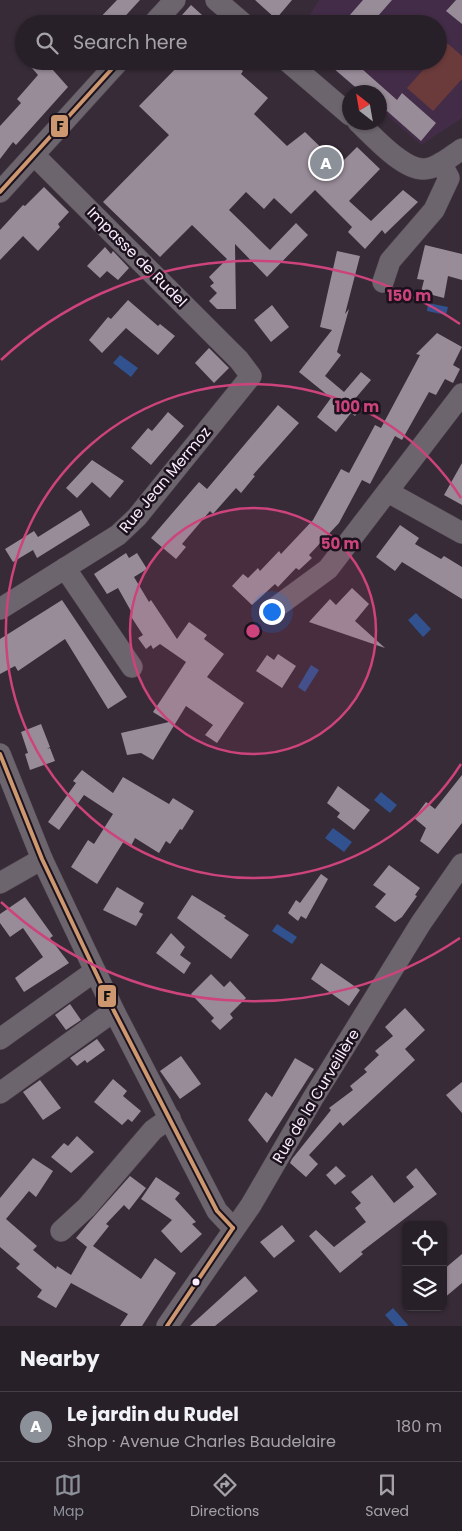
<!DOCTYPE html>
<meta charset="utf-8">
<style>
body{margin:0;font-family:Poppins,sans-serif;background:#342d35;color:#f1f3f6}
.controls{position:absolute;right:15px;bottom:15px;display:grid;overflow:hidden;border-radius:8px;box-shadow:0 1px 4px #0004}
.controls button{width:45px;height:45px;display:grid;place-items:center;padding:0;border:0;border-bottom:1px solid #443e46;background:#282029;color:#f1f3f6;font:25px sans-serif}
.compass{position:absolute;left:342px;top:85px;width:45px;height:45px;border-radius:50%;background:#282029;box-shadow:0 1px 4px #0004;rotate:329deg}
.you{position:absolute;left:271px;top:611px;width:18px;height:18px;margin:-12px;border:4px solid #fff;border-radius:50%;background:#1a73e8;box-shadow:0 0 0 8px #1a73e833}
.badge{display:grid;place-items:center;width:32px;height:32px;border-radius:50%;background:#8c9099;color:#fff;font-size:16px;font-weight:700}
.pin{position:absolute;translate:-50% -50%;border:2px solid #fff;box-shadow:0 1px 5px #0006}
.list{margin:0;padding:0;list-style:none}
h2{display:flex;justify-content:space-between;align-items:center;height:65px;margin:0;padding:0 20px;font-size:21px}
h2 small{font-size:16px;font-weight:400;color:#a5a3a8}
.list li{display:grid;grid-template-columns:32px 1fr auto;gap:15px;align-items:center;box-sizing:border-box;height:70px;padding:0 20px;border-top:1px solid #443e46}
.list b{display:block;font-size:19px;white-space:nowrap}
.list p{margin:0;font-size:16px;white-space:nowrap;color:#a5a3a8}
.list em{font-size:16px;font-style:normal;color:#a5a3a8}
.icon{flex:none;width:28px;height:28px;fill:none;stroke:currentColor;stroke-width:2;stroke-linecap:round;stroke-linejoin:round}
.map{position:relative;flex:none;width:462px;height:1326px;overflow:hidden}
.search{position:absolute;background:#282029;box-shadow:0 1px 4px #0004;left:15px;right:15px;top:15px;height:55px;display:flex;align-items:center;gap:12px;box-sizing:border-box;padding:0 18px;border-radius:28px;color:#a5a3a8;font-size:19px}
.sheet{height:135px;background:#282029}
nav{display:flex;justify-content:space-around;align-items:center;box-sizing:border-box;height:70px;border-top:1px solid #443e46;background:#282029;font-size:14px;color:#a5a3a8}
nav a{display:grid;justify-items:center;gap:2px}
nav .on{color:#8c9099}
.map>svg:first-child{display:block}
.built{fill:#432c47}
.green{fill:#6b3b3c}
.water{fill:#31528e}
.building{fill:#988c99}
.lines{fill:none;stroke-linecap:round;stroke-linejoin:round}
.minor-casing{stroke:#514753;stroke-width:22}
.minor{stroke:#6d656e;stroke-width:21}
.bus-1-casing{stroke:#1b121d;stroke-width:8}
.bus-1{stroke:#cd976f;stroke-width:4}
.ring{fill:none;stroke:#cd437b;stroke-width:2.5}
.bus-dot{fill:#fbedfd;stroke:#1b121d;stroke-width:2}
.labels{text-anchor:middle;stroke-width:5;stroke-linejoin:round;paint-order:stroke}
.street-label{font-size:15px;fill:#fbedfd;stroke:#1b121d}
.centre{fill:#cd437b;stroke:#1b121d;stroke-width:2.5}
.ring-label{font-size:15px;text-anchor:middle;font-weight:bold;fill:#cd437b;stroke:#1b121d;stroke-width:5;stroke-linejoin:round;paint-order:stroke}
.line-badge{stroke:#1b121d;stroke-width:2}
.pale-badge-label{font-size:14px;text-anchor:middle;font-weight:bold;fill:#111}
</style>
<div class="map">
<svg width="462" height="1326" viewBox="0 0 462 1326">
<rect width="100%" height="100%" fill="#362b37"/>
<!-- built -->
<path class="built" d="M319 0H462V118L421 145 380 109V92H360L324 61H438V24H304Z"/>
<!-- green -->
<path class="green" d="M447 43 462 56V79L433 111 407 88 431 61H438V53Z"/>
<!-- water -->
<g class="water">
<path d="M428 303 448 307 446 315 427 311Z"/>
<path d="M120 355 138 368 131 377 113 363Z"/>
<path d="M416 613 431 629 423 637 408 620Z"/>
<path d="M311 665 319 670 305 692 298 687Z"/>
<path d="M381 792 397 805 390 813 374 800Z"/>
<path d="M333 828 352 842 344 852 325 838Z"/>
<path d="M277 924 297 937 292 944 272 931Z"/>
<path d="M393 1308 408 1325 407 1326H395L385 1315Z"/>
</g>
<!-- building -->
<g class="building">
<path d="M117 0H140L118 24H94Z"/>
<path d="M255 0H292L276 19Z"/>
<path d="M363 0H392L371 24H342Z"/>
<path d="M456 0H462V24L446 11Z"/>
<path d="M191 5 212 24H174Z"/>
<path d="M26 61H45L68 87 16 145 13 142 0 159V126L21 103 17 99 38 75Z"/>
<path d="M183 61H231L243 71 241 74 268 98 254 114 287 146 305 132 339 165 357 147 380 169 349 201 371 221 403 190 418 202 385 234 382 230 365 249 348 232 352 227 315 190 291 214 274 198 264 209 246 192 229 210 270 250 296 223 308 235 267 277 235 244 236 309H217L209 301 217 293 210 286 214 283 209 277 227 259 192 225 160 257 103 202 169 135 139 106Z"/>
<path d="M325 61H353L397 100 402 93 436 123 421 141 387 111 380 118V92H361Z"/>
<path d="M44 187 69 212 58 224 60 227 38 251 23 236 0 260V230L23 205 25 206Z"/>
<path d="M425 245 462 254V280L448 276 444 298 421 292 424 280 417 279Z"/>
<path d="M105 247 111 254 113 251 129 268 118 280 107 271 100 278 87 266Z"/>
<path d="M337 251 360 256 345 314 349 309 337 352 341 355 325 376 344 392 361 372 371 380 354 400 362 407 355 416 351 413 336 432 317 417 331 398 299 372 332 330 320 327Z"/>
<path d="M128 300 158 326 160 324 175 336 158 355 126 328 102 353 89 340 108 317 111 319Z"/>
<path d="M272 305 289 327 271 342 254 320Z"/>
<path d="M437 333 462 347 453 365 460 369 453 383 445 379 436 395 429 392 402 440 395 436 370 484 362 480 339 523 309 555 312 558 299 570 296 568 278 587 275 584 252 605 232 586 243 574 248 578 258 568 260 571 279 551 281 554 313 520 341 469 349 473 375 425 381 428 420 355 416 354Z"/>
<path d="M209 348 229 368 214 383 195 363Z"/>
<path d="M278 405 299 423 253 475 255 476 241 493 236 488 213 514 210 511 182 544 186 547 176 559 151 538 199 482 207 489Z"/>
<path d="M168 412 184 426 151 465 131 448 148 428 152 431Z"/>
<path d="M92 460 124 481 110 498 92 482 77 498 66 488Z"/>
<path d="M462 463V505L444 495Z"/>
<path d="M81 510 90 525 37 558 33 550 13 562 5 549 34 531 38 537Z"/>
<path d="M400 525 419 538 415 544 441 559 444 556 462 567V599L402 562 395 571 376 557Z"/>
<path d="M126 553 129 558 137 553 147 569 134 577 149 602 151 600 177 639 189 622 207 635 204 639 224 654 207 677 244 703 217 743 205 735 213 725 186 706 153 760 141 753 127 755 121 733 169 722 153 712 186 662 160 644 153 649 151 645 146 649 138 638 143 635 130 615 132 613 118 588 107 594 94 574Z"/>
<path d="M352 588 369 604 355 621 385 648 309 622 330 599 336 605Z"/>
<path d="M62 600 127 697 108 709 65 639 18 671 15 666 0 674V639Z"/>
<path d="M278 654 296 666 282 688 256 671 267 655 274 660Z"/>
<path d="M41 724 50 747 47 749 50 748 55 761 30 770 25 754 28 753 21 732Z"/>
<path d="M82 770 113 793 123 777 169 804 173 798 194 811 182 830 180 829 170 844 166 841 159 853 135 838 131 846 124 841 97 884 71 867 88 840 94 844 113 814 84 795 59 830 48 822 76 783 73 781Z"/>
<path d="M462 775V823L438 854 420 841 426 828 414 818 426 802 435 809Z"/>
<path d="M338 786 370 810 354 830 337 817 340 813 327 803Z"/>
<path d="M389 865 420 888 415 895 417 896 402 917 395 922 375 907 386 894 373 885Z"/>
<path d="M321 874 328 879 306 919 301 916 298 921 288 913 296 900 300 903Z"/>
<path d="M117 887 144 903 139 912 143 914 136 926 103 910Z"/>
<path d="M192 895 226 916 224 918 249 935 231 959 177 918Z"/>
<path d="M25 897 53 936 50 938 69 963 24 992 15 978 43 957 23 928 10 937 0 923V914Z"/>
<path d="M171 933 185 947 180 955 191 963 184 974 156 953Z"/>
<path d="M321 963 360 990 349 1006 311 979Z"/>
<path d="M211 974 224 987 230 981 246 998 230 1014 233 1018 220 1030 211 1021 214 1018 191 994Z"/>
<path d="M70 1004 81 1020 66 1030 55 1015Z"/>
<path d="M405 1008 425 1030 405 1049 415 1060 343 1126 340 1122 309 1155 318 1164 306 1177 290 1163 292 1159 331 1110 329 1108 353 1090 350 1086 367 1072 364 1069 379 1055 375 1051 393 1036 385 1027Z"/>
<path d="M97 1039 105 1050 87 1063 85 1060 77 1066 70 1058Z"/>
<path d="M181 1056 201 1084 180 1099 160 1071Z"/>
<path d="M295 1058 314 1069 267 1143 248 1120 266 1092 272 1097Z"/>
<path d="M113 1079 127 1091 123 1096 141 1111 132 1122 128 1119 122 1125 94 1102Z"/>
<path d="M40 1080 61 1108 43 1120 23 1092Z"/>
<path d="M462 1082V1113L446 1095Z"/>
<path d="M77 1136 94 1152 71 1173 51 1157 64 1143 68 1146Z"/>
<path d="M33 1158 53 1171 36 1197 29 1191 6 1219 37 1246 33 1250 56 1269 57 1266 71 1275 87 1247 76 1238 90 1221 130 1176 146 1188 129 1210 124 1205 106 1224 109 1226 93 1246 141 1279 155 1258 176 1273 142 1326H120L128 1314 71 1283 56 1308 37 1297 42 1290 16 1268 20 1264 0 1247V1198Z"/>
<path d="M336 1166 346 1176 335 1185 326 1175Z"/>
<path d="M416 1168 437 1194 361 1252 363 1254 340 1273 309 1236 316 1230 334 1247 366 1222 355 1208 361 1203 351 1192 372 1175 394 1203 414 1187 406 1177Z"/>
<path d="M156 1177 180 1193 175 1199 196 1222 192 1224 202 1234 181 1253 161 1231 172 1220 141 1199Z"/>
<path d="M282 1225 295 1241 274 1258 260 1242Z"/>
<path d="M462 1254V1283L443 1299V1270Z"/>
<path d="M245 1276 258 1291 215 1326H190Z"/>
</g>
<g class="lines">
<defs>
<g id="minor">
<path d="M216 0 244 24"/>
<path d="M153 24 175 0"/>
<path d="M287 61 350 115"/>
<path d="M358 122C373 136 403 170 424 169 437 169 451 156 462 149"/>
<path d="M0 192 119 61"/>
<path d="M383 282 390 261 434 210 449 178 441 163"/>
<path d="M388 492 462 533"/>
<path d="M65 568 132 667"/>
<path d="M0 609 118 535 137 517 251 376 239 360 34 155"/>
<path d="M271 611 328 569 462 394"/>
<path d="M0 754 42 859 114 1011 217 1211 233 1228"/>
<path d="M0 883 42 859"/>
<path d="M0 1039 95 971"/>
<path d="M0 1093 114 1011"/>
<path d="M61 1231 87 1207 153 1130 170 1118"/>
<path d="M167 1326 251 1205 313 1098 421 923 462 864"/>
</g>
</defs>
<!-- minor casing -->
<use href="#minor" class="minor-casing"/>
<!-- minor -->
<use href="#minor" class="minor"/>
<defs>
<g id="bus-1">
<path d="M0 192 119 61"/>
<path d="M0 754 42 859 114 1011 217 1211 233 1228"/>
<path d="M167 1326 233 1228"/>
</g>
</defs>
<!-- bus-1 casing -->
<use href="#bus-1" class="bus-1-casing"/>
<!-- bus-1 -->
<use href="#bus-1" class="bus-1"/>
</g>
<!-- distance rings -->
<circle cx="253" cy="631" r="123" fill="#cd437b" fill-opacity=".12"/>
<g class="ring">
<circle cx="253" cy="631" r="123"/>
<path d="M461 764A247 247 0 1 1 461 498"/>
<path d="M460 938A370 370 0 0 1 1 902M1 360A370 370 0 0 1 460 324"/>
</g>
<!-- markers -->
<circle class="bus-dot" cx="196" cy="1282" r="4.5"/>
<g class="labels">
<!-- street labels -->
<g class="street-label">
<text transform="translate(137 257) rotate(45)" y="5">Impasse de Rudel</text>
<text transform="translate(165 480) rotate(-50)" y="5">Rue Jean Mermoz</text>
<text transform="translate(316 1096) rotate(-59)" y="5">Rue de la Curveillère</text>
</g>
</g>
<circle cx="253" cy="631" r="8" class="centre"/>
<g class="ring-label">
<text x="409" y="301">150 m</text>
<text x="357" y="412">100 m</text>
<text x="340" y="549">50 m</text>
</g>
<g class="line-badge">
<rect x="50" y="114" width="19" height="24" rx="5" fill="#cd976f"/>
<rect x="97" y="984" width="20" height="24" rx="5" fill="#cd976f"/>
</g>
<g class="pale-badge-label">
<text x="60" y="131">F</text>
<text x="107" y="1001">F</text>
</g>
</svg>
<div class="controls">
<button><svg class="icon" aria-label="locate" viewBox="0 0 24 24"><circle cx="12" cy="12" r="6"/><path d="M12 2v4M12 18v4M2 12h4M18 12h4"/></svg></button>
<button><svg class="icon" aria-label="layers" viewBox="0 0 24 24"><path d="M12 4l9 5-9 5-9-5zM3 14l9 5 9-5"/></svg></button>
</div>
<svg class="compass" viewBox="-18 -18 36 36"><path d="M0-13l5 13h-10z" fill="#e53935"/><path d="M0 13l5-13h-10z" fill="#a5a3a8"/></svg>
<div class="you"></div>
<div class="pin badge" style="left:326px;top:163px">A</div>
<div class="search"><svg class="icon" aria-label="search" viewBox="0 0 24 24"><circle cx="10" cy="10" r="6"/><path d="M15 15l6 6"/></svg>Search here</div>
</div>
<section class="sheet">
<h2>Nearby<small></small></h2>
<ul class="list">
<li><span class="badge">A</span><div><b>Le jardin du Rudel</b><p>Shop · Avenue Charles Baudelaire</p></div><em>180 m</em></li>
</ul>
</section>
<nav>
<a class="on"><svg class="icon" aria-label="map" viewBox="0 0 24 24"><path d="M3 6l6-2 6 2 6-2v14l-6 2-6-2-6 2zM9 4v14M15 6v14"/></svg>Map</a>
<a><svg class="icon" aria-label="directions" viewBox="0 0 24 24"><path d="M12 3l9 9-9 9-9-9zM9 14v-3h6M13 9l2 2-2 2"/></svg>Directions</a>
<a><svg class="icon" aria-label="saved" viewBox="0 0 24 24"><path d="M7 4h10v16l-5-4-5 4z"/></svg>Saved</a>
</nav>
